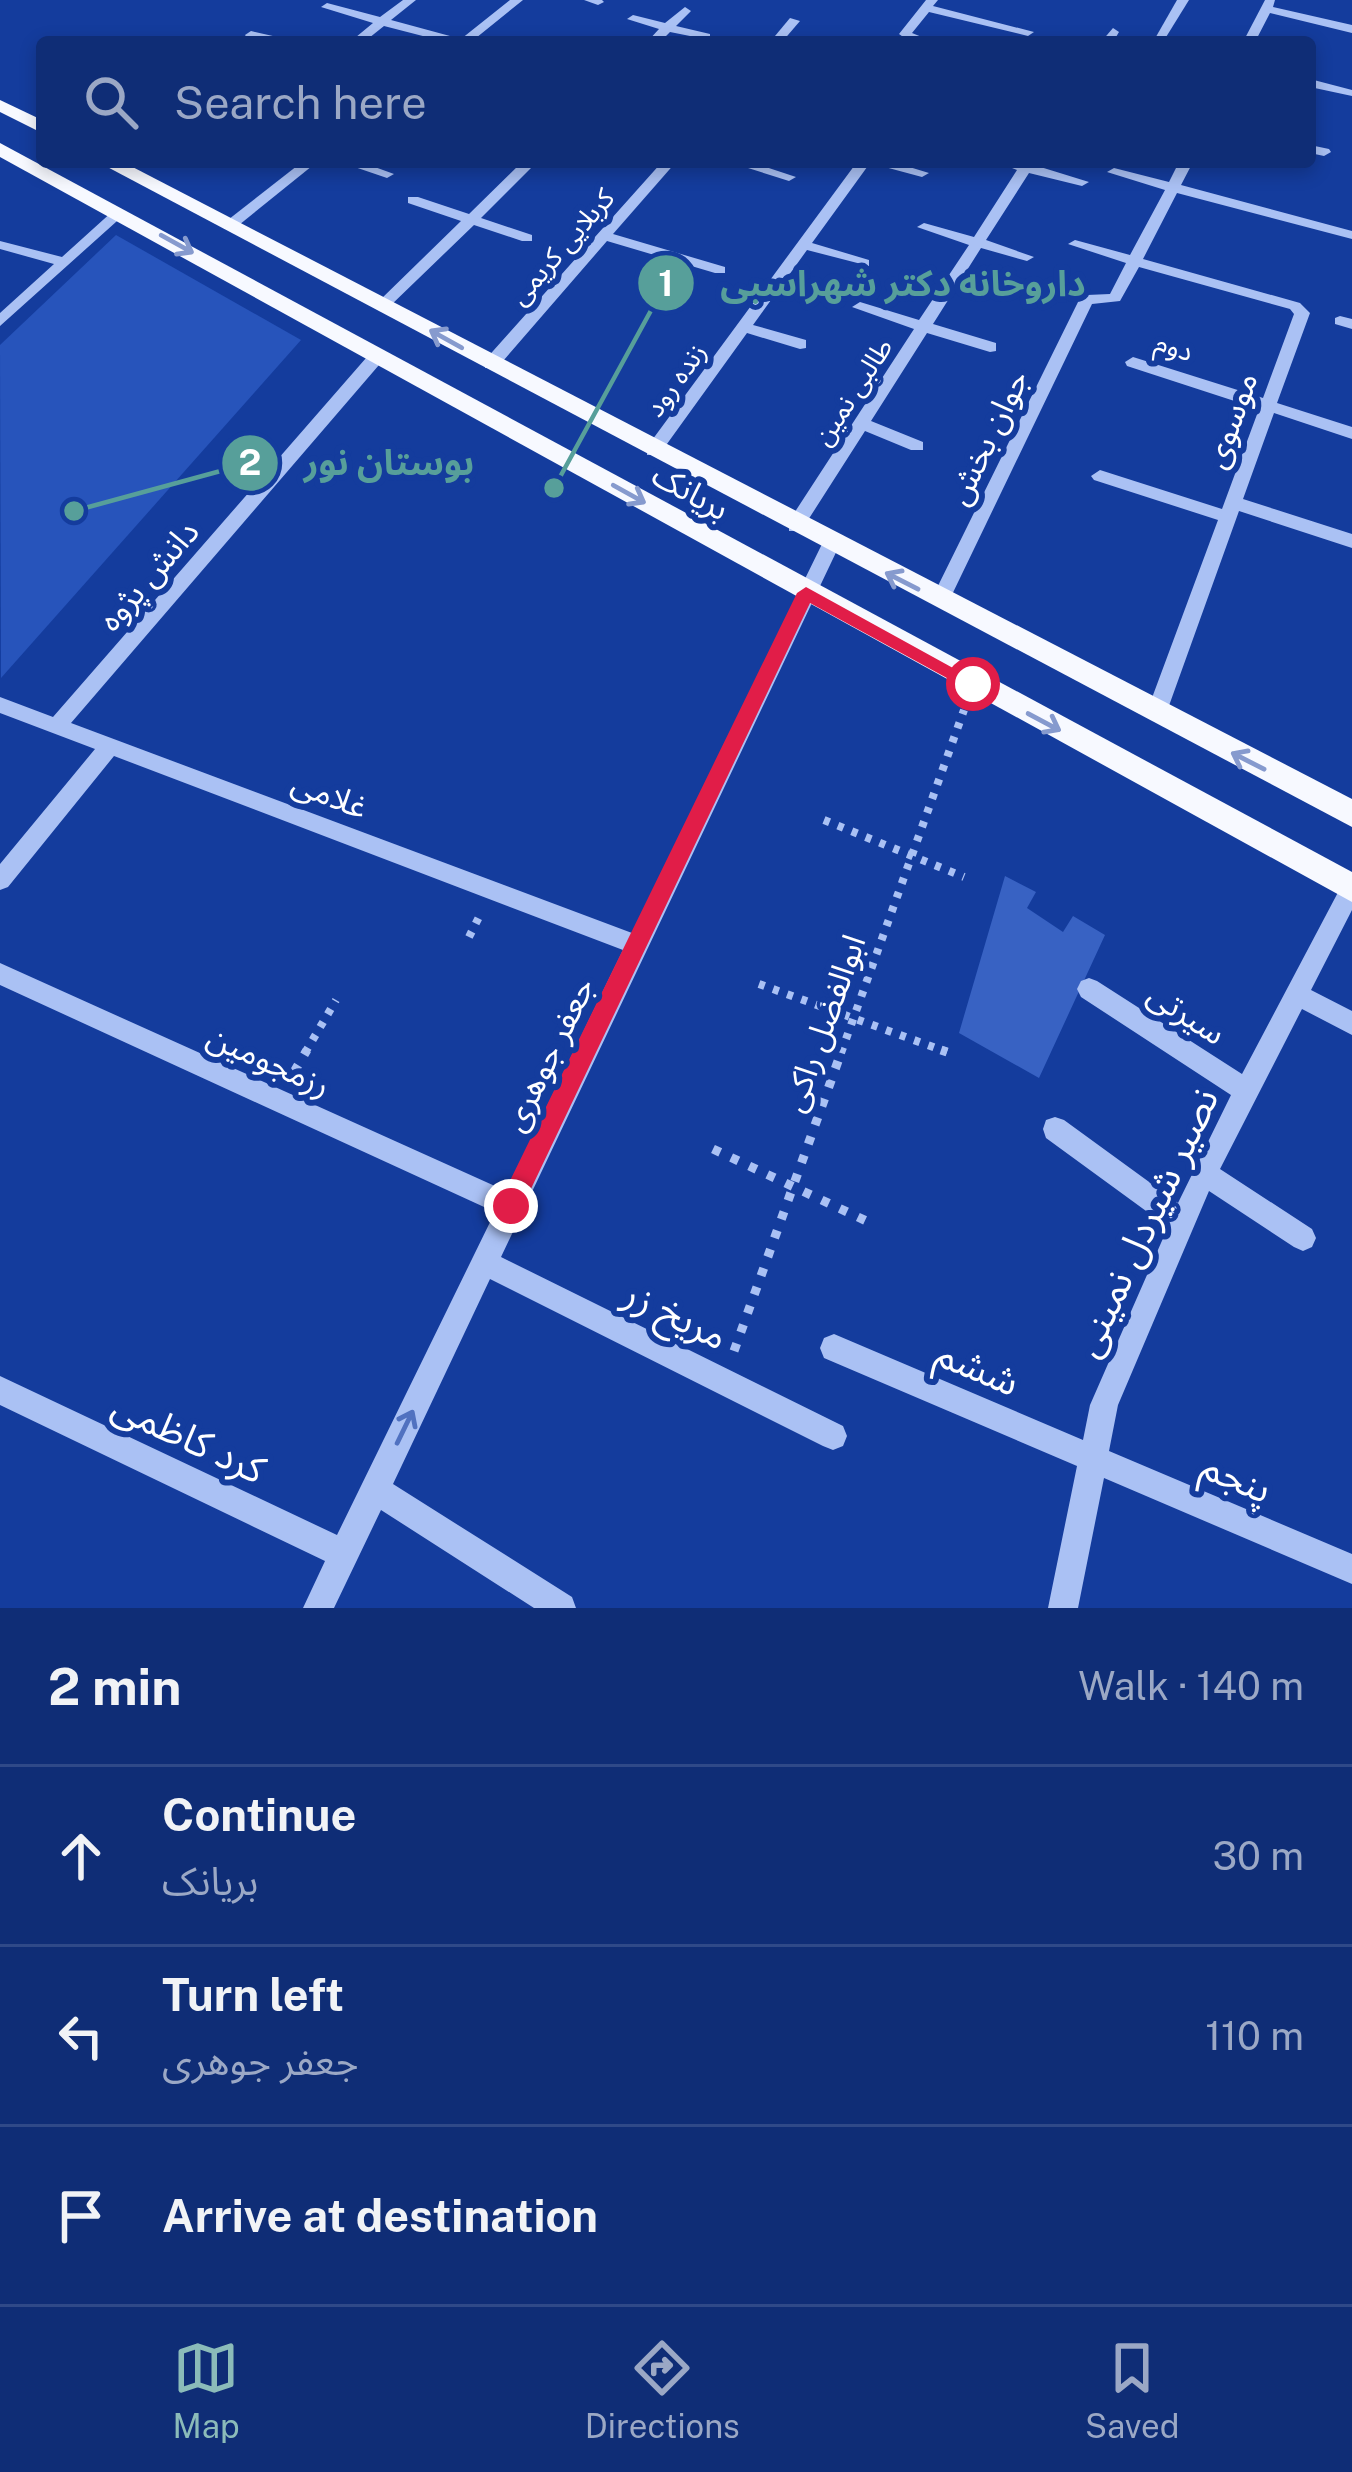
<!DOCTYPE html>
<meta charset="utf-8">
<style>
body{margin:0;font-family:"Public Sans","Noto Sans Arabic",sans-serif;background:#18357b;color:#f1f3f6}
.stop{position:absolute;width:36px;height:36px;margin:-27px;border:9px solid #e11d48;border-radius:50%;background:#fff}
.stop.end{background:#e11d48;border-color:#fff;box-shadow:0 3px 12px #0008}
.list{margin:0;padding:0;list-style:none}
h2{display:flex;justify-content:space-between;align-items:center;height:156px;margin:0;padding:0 48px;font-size:51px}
h2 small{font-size:39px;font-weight:400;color:#9ba8c5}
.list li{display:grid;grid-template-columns:78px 1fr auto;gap:36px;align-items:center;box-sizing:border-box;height:180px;padding:0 48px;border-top:3px solid #2f4988}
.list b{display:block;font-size:45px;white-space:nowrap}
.list p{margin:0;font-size:39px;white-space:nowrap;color:#9ba8c5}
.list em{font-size:39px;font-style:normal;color:#9ba8c5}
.icon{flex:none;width:66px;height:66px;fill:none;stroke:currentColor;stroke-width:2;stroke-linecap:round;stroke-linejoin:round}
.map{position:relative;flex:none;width:1352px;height:1608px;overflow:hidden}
.search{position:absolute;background:#0f2d76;box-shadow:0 6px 18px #0003;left:36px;right:36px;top:36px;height:132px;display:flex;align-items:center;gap:30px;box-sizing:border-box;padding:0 42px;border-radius:12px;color:#9ba8c5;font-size:45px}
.sheet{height:696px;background:#0f2d76}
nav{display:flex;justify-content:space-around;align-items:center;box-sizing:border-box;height:168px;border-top:3px solid #2f4988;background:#0f2d76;font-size:33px;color:#9ba8c5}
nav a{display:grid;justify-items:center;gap:6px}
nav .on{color:#8bbbb9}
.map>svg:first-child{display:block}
.green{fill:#2754bb}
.building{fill:#3862c3}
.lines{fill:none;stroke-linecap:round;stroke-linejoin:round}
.path-far1{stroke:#aac1f4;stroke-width:8;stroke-dasharray:6 9;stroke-linecap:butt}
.path{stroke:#aac1f4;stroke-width:9;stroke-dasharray:8 12;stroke-linecap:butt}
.minor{fill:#aac1f4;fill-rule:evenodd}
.major{fill:#f7f9ff;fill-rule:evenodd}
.oneway{stroke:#869ace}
.oneway2{stroke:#5071c0}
.route{fill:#e11d48}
.labels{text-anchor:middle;stroke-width:12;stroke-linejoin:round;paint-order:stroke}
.far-street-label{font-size:27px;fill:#fff;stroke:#143c9d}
.street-label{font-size:33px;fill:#fff;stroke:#143c9d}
.near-street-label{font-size:39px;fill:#fff;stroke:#143c9d}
.leader{fill:none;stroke:#579f9a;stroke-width:4.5}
.callout-dot{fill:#579f9a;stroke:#143c9d;stroke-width:4.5}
.mark-label{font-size:36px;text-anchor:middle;font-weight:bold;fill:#fff}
.callout-label{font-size:36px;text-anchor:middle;font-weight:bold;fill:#579f9a;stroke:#143c9d;stroke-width:12;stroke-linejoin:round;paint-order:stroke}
</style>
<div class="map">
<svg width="1352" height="1608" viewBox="0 0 1352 1608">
<rect width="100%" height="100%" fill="#143c9d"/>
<!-- green -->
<path class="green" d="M116 235 301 340 1 678 0 345Z"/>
<!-- building -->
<path class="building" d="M1005 876 1036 892 1027 908 1063 932 1073 916 1105 935 1039 1078 959 1033Z"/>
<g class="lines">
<!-- path-far1 -->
<g class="path-far1">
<path d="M824 820 964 877"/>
<path d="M469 937 481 913"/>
<path d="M759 984 947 1052"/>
<path d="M305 1053 336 1000"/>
<path d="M841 1053 964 710"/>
</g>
<!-- path -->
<g class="path">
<path d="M941 1050 947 1052"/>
<path d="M294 1072 307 1050"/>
<path d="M713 1149 875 1225"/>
<path d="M734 1351 842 1050"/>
</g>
<!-- minor -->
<g class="minor">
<path d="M403 0H416L391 20 461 39 510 0H523L471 42H446L384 26 364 42H350L373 23 321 7 327 3 380 17Z"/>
<path d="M584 0H602L604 2 598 5Z"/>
<path d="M926 0H938L933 6 1034 32 1028 36 929 12 912 33 934 42C921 42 909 42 899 34Z"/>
<path d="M1177 0H1189L1163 42H1153Z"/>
<path d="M1265 0H1275L1273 7 1352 25V33L1270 13 1255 42H1243Z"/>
<path d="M685 7 691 11 676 26 710 34V40L670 32 660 42H647L659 29 627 19 633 15 665 23Z"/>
<path d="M790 18 800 21 782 42H770Z"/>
<path d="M1113 28 1119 32 1113 42H1101Z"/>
<path d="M251 31 286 39 288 42 247 38 245 35Z"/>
<path d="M1310 79 1352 90V96L1310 87Z"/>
<path d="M1310 145 1329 149 1331 152 1324 156 1310 153Z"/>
<path d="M302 162H317L234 229H224V223Z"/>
<path d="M340 162H361L394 174 387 178Z"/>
<path d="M522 162H537L481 218 532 235V241H522L474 225 389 307H379V301L461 221 408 203V197H418L469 214Z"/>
<path d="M662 162H676L613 234 725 267V273H715L607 241 497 368H485V360Z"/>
<path d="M729 162H751L796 177 789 181Z"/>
<path d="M857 162H893L929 173 922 177 870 163 812 243 869 260V266L807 250 753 325 806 340V348L800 349 747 333 659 455H647V447Z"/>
<path d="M997 162H1036L1034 165 1089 182 1082 186 1029 173 986 240 1034 257 1027 261 981 248 933 324 996 343V351L990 352 927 333 871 421 923 442V450H911L865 431 801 531H789V521L914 329 852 307 860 302 919 320 969 245 917 227 924 223 974 237 1017 170Z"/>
<path d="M1179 162H1193L1181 185 1352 231V239L1177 193 1143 259 1300 303 1310 313 1277 403 1352 427V439L1274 413 1243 499 1352 534V548L1239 511 1166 714 1156 722 1146 714 1218 520 1094 480 1091 476 1100 470 1222 509 1259 409 1127 366 1125 362 1133 357 1263 398 1294 314 1290 309 1139 267 1120 301 1092 304 947 605 940 607 931 600 1079 300 1087 295 1110 294 1126 263 1068 244 1075 240 1130 255 1165 190 1107 172 1114 168 1169 182Z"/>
<path d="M114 210 126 213 0 326V313L54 264 0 249V241L62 257Z"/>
<path d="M1340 316 1352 319V329L1335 324V318Z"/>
<path d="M379 349 387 354 385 358 71 723 632 933 822 544 831 537 840 544 501 1257 843 1426 847 1436 843 1446 833 1450 823 1446 490 1279 393 1484 572 1597 576 1608H534L381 1510 334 1608H303L325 1561 0 1405V1376L337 1535 495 1212 0 985V963L506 1191 623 950 114 756 8 887 0 890V864L95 749 0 713V697L53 717 373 350Z"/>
<path d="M1352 878V910L1311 990 1352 1011V1035L1302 1009 1220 1169 1312 1229 1316 1238 1312 1247 1303 1251 1294 1247 1209 1191 1118 1405 1109 1451 1352 1554V1584L1104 1478 1078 1608H1048L1077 1466 824 1358 820 1348 824 1338 834 1334 1083 1440 1090 1405 1168 1227 1046 1138 1043 1129 1046 1120 1055 1117 1064 1120 1178 1203 1231 1095 1081 997 1077 989 1081 981 1089 978 1097 981 1242 1074 1344 881Z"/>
</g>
<!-- major -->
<g class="major">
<path d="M0 100 42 120V133L0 112Z"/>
<path d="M0 143 1352 872V902L0 157Z"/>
<path d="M98 162H123L1352 799V827Z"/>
</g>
</g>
<!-- one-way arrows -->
<defs><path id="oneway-shaft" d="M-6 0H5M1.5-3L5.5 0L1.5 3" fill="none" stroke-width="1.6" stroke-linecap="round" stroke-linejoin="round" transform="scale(3)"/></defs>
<g class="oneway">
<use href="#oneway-shaft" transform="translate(177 244) rotate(29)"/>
<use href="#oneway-shaft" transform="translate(446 339) rotate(-151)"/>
<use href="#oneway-shaft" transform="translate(629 494) rotate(29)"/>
<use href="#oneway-shaft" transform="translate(902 581) rotate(-153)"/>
<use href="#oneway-shaft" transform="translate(1044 722) rotate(28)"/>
<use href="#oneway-shaft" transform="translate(1248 761) rotate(-153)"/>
</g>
<use class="oneway2" href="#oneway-shaft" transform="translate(405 1427) rotate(-64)"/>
<!-- route -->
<path class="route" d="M806 587 982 684 973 692 967 689 810 603 519 1214H502V1197L797 593Z"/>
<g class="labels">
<!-- far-street labels -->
<g class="far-street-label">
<text transform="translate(562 247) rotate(-49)" y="9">کربلایی کریمی</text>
<text transform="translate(1174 347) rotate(18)" y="9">دوم</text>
<text transform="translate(676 380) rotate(-54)" y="9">زنده رود</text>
<text transform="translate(853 392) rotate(-57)" y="9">طالبی نمین</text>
</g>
<!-- street labels -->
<g class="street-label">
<text transform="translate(1230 420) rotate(-70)" y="12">موسوی</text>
<text transform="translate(987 437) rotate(-64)" y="12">جوان بخش</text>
<text transform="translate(691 491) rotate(29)" y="12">بریانک</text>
<text transform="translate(148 575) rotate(-49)" y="12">دانش پژوه</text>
<text transform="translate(330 794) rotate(21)" y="12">غلامی</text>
<text transform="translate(1187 1013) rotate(33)" y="12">سیرتی</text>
<text transform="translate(823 1023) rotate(-70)" y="12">ابوالفضل راکی</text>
<text transform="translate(548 1054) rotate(-64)" y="12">جعفر جوهری</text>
<text transform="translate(269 1060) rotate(24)" y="12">رزمجومین</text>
</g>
<!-- near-street labels -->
<g class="near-street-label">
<text transform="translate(1145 1222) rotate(-65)" y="14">نصیر شیردل نمینی</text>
<text transform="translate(676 1314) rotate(26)" y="14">مریخ زر</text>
<text transform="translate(978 1367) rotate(23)" y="14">ششم</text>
<text transform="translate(189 1437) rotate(25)" y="14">کرد کاظمی</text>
<text transform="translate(1237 1477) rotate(23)" y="14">پنجم</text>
</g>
</g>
<!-- callouts -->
<path class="leader" d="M554 488L666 283M74 511L250 463"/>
<g class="callout-dot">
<circle cx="554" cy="488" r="12"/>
<circle cx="74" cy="511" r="12"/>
<circle cx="666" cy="283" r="30"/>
<circle cx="250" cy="463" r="30"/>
</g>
<g class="mark-label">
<text x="666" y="296">1</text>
<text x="250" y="475">2</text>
</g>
<g class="callout-label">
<text x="903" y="296">داروخانه دکتر شهراسبی</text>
<text x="389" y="475">بوستان نور</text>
</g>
</svg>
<div class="stop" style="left:973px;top:684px"></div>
<div class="stop end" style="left:511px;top:1206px"></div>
<div class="search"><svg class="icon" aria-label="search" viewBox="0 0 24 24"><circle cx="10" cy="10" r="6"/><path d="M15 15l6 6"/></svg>Search here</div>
</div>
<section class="sheet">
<h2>2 min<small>Walk · 140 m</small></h2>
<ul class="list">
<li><svg class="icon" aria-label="ahead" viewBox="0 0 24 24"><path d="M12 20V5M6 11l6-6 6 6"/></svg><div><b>Continue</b><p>بریانک</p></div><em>30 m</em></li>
<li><svg class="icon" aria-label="left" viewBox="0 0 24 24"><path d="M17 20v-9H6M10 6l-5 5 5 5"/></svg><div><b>Turn left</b><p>جعفر جوهری</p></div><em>110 m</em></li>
<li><svg class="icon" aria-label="arrive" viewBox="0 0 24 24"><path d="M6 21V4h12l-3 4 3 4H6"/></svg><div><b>Arrive at destination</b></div></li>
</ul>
</section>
<nav>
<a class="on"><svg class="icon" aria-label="map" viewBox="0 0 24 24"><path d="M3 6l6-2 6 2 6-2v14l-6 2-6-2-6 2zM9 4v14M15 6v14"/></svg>Map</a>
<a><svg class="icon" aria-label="directions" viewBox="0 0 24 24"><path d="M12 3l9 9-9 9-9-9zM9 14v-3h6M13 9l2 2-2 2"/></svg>Directions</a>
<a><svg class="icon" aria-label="saved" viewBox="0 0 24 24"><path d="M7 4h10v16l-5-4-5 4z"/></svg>Saved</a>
</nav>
